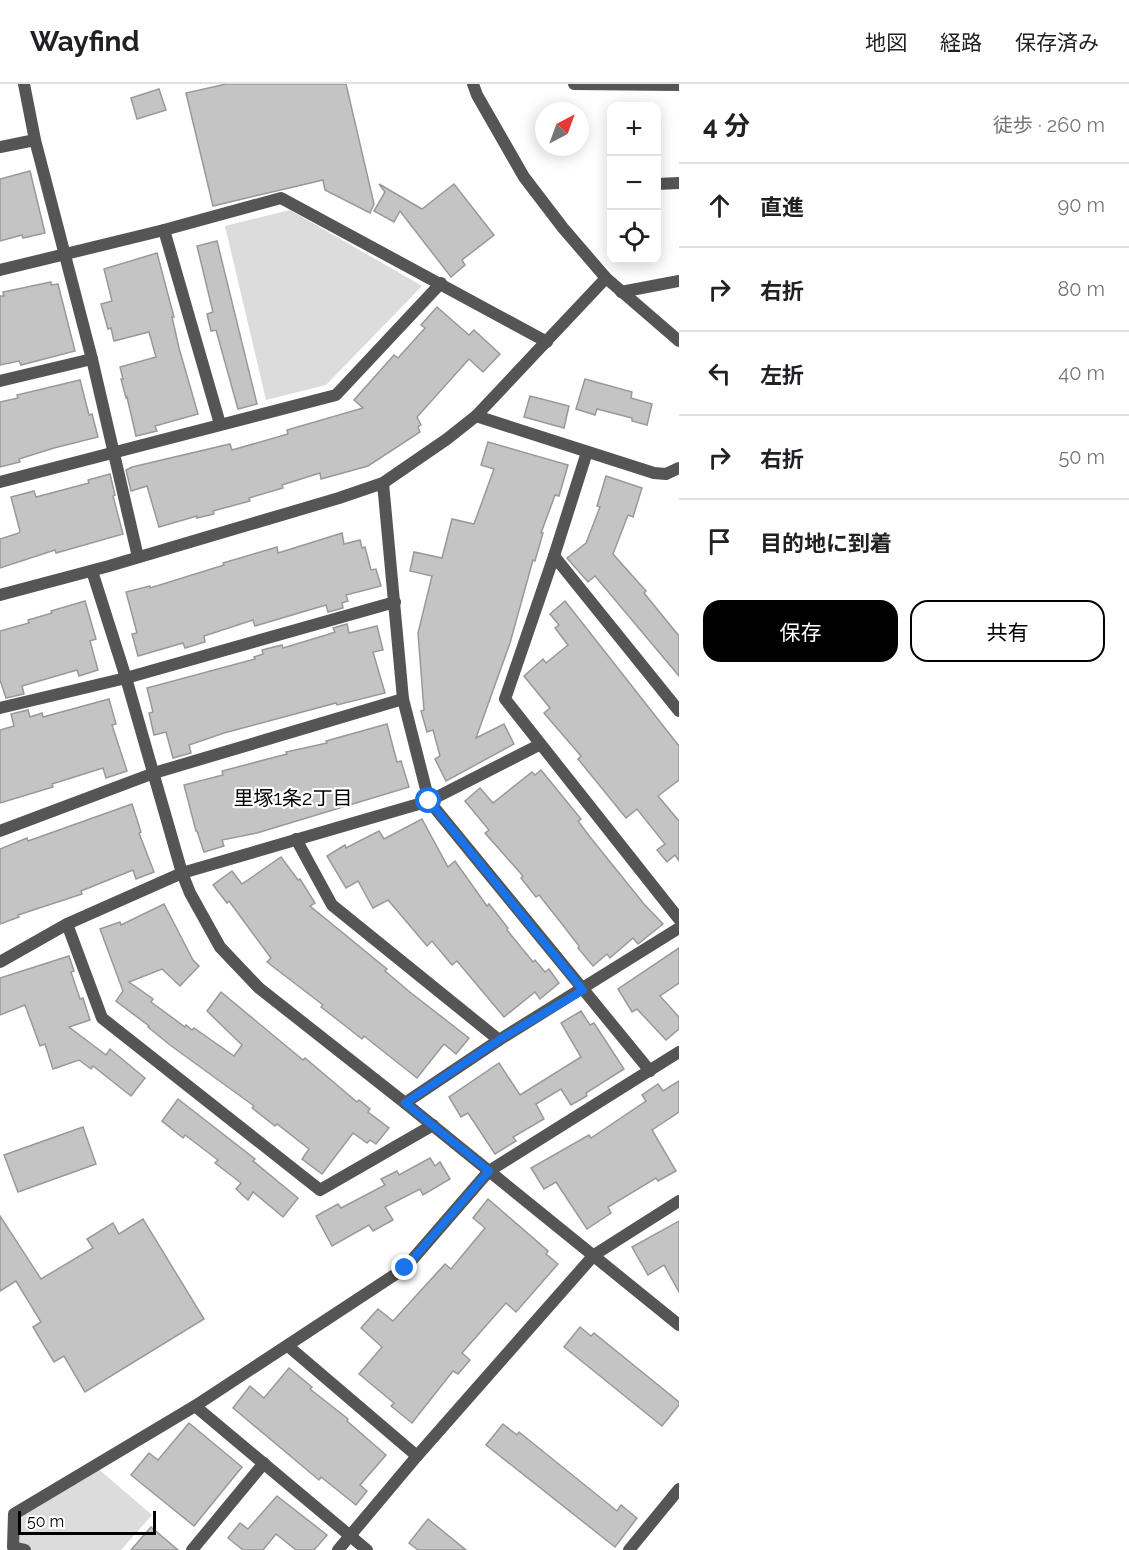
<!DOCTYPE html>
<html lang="ja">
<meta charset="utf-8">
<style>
body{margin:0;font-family:Raleway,"Noto Sans JP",sans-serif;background:#f2f2f2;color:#202124}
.controls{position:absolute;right:18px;top:18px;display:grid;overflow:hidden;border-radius:12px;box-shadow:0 3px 15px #0003}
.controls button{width:54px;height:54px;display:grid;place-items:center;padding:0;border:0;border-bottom:2px solid #e0e0e0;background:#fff;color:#202124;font:30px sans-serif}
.compass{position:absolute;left:535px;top:18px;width:54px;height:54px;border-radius:50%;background:#fff;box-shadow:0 3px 15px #0003;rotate:41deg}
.scale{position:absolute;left:18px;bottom:15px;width:138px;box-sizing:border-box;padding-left:6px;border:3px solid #000;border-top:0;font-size:16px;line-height:21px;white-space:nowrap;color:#000;-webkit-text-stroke:4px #fff;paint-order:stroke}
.stop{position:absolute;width:18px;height:18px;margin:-14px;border:4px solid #1a73e8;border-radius:50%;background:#fff}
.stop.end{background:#1a73e8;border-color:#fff;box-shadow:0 2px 6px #0008}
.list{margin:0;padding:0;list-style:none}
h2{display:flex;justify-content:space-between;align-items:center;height:78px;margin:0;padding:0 24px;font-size:26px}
h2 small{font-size:20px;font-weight:400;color:#757577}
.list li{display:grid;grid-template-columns:39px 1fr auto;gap:18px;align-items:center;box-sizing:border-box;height:84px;padding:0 24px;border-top:2px solid #e0e0e0}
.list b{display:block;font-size:22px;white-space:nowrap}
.list em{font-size:20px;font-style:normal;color:#757577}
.actions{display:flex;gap:12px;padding:18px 24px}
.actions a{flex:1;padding:14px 0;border:2px solid #000;border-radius:18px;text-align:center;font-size:21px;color:#000}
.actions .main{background:#000;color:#fff}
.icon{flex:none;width:33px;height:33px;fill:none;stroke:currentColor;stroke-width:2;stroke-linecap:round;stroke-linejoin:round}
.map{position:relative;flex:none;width:679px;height:1466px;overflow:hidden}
header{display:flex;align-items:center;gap:36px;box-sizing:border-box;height:84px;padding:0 30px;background:#fff;border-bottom:2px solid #e0e0e0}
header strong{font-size:28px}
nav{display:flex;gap:33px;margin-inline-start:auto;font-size:21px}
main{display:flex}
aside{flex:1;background:#fff}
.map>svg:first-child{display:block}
.green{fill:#dcdcdc}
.building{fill:#c4c4c4;stroke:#999;stroke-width:1.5}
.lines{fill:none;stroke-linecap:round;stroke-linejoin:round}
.minor{stroke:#555;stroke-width:12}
.tertiary{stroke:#555;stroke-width:12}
.route{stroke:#1a73e8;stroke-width:8}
.labels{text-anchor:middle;stroke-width:4.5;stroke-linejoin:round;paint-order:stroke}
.neighbourhood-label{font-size:20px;fill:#000;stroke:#fff}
</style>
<header>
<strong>Wayfind</strong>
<nav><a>地図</a><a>経路</a><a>保存済み</a></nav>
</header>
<main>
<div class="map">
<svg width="679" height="1466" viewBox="0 0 679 1466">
<rect width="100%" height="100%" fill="#fff"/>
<!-- green -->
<g class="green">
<path d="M290 126 422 202 326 301 266 316 225 142Z"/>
<path d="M95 1382 152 1431 121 1466H25L13 1463 14 1430Z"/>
</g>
<!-- building -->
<g class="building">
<path d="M226 0H346L374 120 370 129 325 106 323 96 213 122 186 9Z"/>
<path d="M159 5 166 26 137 35 131 14Z"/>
<path d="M30 87 45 149 23 154 22 151 0 157V95Z"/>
<path d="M379 100 422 125 454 100 494 151 462 176 465 181 451 193 400 127 394 138 374 127 385 108Z"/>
<path d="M217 157 257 320 238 325 216 246 211 247 207 230 213 228 197 162Z"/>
<path d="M157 169 174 233H172L179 264 198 330 155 342 157 347 136 352 127 313 126 314 121 295H123L120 283 156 273 149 248 114 257 111 244 108 245 101 220 112 217 104 185Z"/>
<path d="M51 198V201L58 200 75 267 21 281 19 277 0 281V212H4L3 208Z"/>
<path d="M437 223 469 251 474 246 500 270 483 288 469 275 417 333 421 341 418 343 420 348 368 382 321 395 320 389 282 401 283 404 249 414 250 417 213 427 214 430 197 434V432L159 443 147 402 131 407 126 386 132 383 230 360 232 366 288 350 287 346 363 324 354 316 394 271 398 274 425 244 421 241Z"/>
<path d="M585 295 632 308 631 314 652 320 647 341 632 337V334L597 325 595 331 576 325Z"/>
<path d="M80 296 89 331 92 330 98 353 54 364 19 375 20 378 0 383V318L18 314 17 311Z"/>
<path d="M530 312 569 322 564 344 524 333Z"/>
<path d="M488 358 568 381 559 412 555 411 541 449H543L535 477 533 476 510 559 476 654 504 640 514 660 446 697 435 675 440 672 433 646 427 648 421 627 424 626 418 549 432 492 410 487 414 468 442 474 452 435 474 440 494 385 481 381Z"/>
<path d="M110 390 115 411 113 412 123 450 56 469 55 466 0 484V455L19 449 20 447 11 413 34 407 36 413 89 399 88 396Z"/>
<path d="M606 392 642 404 633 433 628 431 613 470 646 507 644 509 679 552V592L595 492 588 498 567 474 586 459 600 423 597 422Z"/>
<path d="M342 449 344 460 360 456 362 464 365 463 371 486 376 485 381 502 346 511 348 517 342 519 343 524 328 528 326 521 255 542 253 536 204 552 205 558 185 564 183 559 138 572 132 550 137 549 126 508 150 502V504L224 481 223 479 257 469 277 463 278 469Z"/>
<path d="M85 517 96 555 90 557 98 586 79 592 77 586 22 602 24 610 6 614 0 596V547L29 539 28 536 52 529 51 527Z"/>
<path d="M565 517 679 662V696L658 712 679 737V777L675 771 667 778 657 766 665 760 637 725 626 734 578 675 581 672 544 629 550 624 524 592 543 575 546 579 568 561 555 544 559 541 550 530Z"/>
<path d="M347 540 349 549 377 542 383 566 373 568 385 609 337 621 336 619 224 649 189 661 191 669 173 674 166 648 154 651 149 629 153 628 147 604 255 575 254 573 263 570 262 566 282 561 283 564 326 551 335 548 333 544Z"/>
<path d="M109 615 116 640 112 641 127 687 106 694 103 684 52 700 53 703 0 719V646L14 642 11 630 28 626 30 633 42 629 43 633Z"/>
<path d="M387 640 397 678 401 677 409 703 257 749 222 756 224 762 204 768 197 747H196L184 701 223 691 222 687 287 670 286 668 327 659 326 657Z"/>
<path d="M541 686 581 735 578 737 590 753 644 820 663 840 638 860 633 854 610 874 607 870 593 882 578 864 579 862 562 840 539 811 536 813 521 794 523 792 485 749 489 746 465 717 480 704 493 719 532 688 535 691Z"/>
<path d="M132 720 141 748 139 749 154 788 136 795 133 786 81 807 82 810 18 831 19 833 0 840V765L27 754 28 757Z"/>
<path d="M422 735 448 783 455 777 487 822 489 820 508 844 507 846 533 878 535 876 545 888 549 885 559 899 540 915 535 908 504 933 457 877 452 881 432 857 427 862 388 816 373 824 358 797 346 804 327 772 345 761 346 764 379 747 384 755Z"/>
<path d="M281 773 298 796 300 795 315 819 310 822 387 885 385 887 411 909 469 954 456 970 444 960 417 994 364 952 362 955 339 937 321 923 323 921 267 878 271 874 229 817 227 819 213 801 232 787 242 800Z"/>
<path d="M164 820 193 876 199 882 180 902 162 885 129 898 153 915 151 918 185 943 186 941 192 946 194 944 234 972 242 961 207 927 221 908 303 976 305 974 357 1018 359 1016 370 1025 368 1028 389 1044 376 1060 370 1056 367 1059 353 1049 322 1090 302 1075 309 1065 277 1040 275 1042 252 1024 254 1022 170 961 148 943 149 942 116 917 123 907 100 845 120 838 121 841Z"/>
<path d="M679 864V899L660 912 679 933V945L666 956 637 925 632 928 618 905Z"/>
<path d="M69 872 74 887 71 888 80 915 83 914 90 936 69 943 106 971 110 965 145 994 131 1012 93 982 91 985 79 976 53 985 45 960 40 962 25 921 0 931V894Z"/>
<path d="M581 927 590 941 594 939 624 985 586 1009 587 1012 571 1021 561 1005 536 1020 544 1035 513 1053 516 1057 495 1070 468 1029 461 1033 449 1013 499 979 520 1011 581 973 561 939Z"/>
<path d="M679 997V1028L652 1046 676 1087 658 1097 656 1094 608 1123 611 1129 587 1145 556 1098 544 1105 531 1084 589 1051 591 1054 646 1017 642 1011 658 1000 663 1007Z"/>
<path d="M178 1015 255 1075 253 1077 298 1114 283 1133 253 1108 248 1116 236 1105 241 1099 215 1079 218 1076 185 1051 183 1054 162 1037Z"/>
<path d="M83 1043 96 1080 18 1108 4 1071Z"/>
<path d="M430 1074 435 1082 440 1078 450 1095 423 1111 420 1105 385 1123 393 1136 373 1147 369 1141 332 1162 316 1132 338 1120 341 1124 385 1101 381 1095 397 1087 399 1091Z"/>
<path d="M488 1115 548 1167 546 1170 558 1180 516 1228 506 1219 462 1269 470 1276 458 1290 453 1287 412 1339 391 1322 394 1319 359 1290 382 1263 361 1244 378 1225 393 1237 445 1180 451 1185 485 1144 473 1134Z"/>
<path d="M0 1132 41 1195 93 1164 87 1155 113 1139 119 1150 143 1135 204 1235 85 1308 64 1272 54 1278 33 1243 41 1238 16 1197 0 1207Z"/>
<path d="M679 1137V1208L664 1181 648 1191 632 1163Z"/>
<path d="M580 1243 591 1252 594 1249 679 1318V1321L662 1342 564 1263Z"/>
<path d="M289 1284 312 1303 310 1305 348 1335 347 1337 386 1371 360 1401 367 1407 356 1421 321 1393 319 1396 233 1324 250 1302 264 1314Z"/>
<path d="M189 1339 242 1383 194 1442 131 1391 149 1369 158 1376Z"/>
<path d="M503 1340 517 1351 519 1348 617 1427 621 1421 637 1434 615 1463 486 1361Z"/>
<path d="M277 1412 327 1451 314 1466H296L276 1450 263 1466H243L228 1454 240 1439 248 1445Z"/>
<path d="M428 1435 466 1466H418L409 1459Z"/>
<path d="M151 1443 178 1466H131Z"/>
</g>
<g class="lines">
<!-- minor -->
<g class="minor">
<path d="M24 0 35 56 92 275 138 473"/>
<path d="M574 0 679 1"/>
<path d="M0 63 35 56"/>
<path d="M656 100 679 99"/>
<path d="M164 146 220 340"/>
<path d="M0 186 164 146 281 114 547 258"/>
<path d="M621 208 679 197"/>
<path d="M0 297 92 275"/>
<path d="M476 332 654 389 666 390 679 384"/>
<path d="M587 368 554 472 505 615 679 835"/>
<path d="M0 398 336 311 441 199"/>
<path d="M383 399 403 615 429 717 650 987"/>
<path d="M554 472 679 627"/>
<path d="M0 624 126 594 395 518"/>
<path d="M0 747 154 689 403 615"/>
<path d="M296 755 332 821 499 956"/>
<path d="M67 840 102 934 320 1106 433 1041"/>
<path d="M0 878 67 840 182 789 429 717 539 661"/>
<path d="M405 1019 499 956 679 844"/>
<path d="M288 1262 417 1372"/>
<path d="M195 1322 367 1466"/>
<path d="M25 1466 13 1463 14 1430 195 1322 405 1184 489 1087 679 968"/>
<path d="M192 1466 264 1379"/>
<path d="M338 1466 417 1372 594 1171 679 1117"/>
<path d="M629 1466 679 1405"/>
</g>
<!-- tertiary -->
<g class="tertiary">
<path d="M473 0 477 11 524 93 563 144 606 194 679 257"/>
<path d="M92 487 126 594 182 789 190 809 220 863 259 904 405 1019 679 1241"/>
<path d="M0 511 109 482 339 414 383 399 447 355 476 332 606 194"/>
</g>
</g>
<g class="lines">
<!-- route -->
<path class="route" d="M405 1184 489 1087 405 1019 499 956 583 906 429 717"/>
</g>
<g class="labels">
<!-- neighbourhood labels -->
<g class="neighbourhood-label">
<text x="293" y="721">里塚1条2丁目</text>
</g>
</g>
</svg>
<div class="controls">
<button>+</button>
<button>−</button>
<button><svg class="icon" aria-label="locate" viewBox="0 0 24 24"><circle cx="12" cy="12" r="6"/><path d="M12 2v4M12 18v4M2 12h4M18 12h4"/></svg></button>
</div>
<svg class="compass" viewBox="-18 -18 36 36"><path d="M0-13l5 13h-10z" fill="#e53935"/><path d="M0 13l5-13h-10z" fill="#757577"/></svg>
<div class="scale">50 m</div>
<div class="stop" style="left:429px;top:717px"></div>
<div class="stop end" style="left:405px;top:1184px"></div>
</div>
<aside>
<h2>4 分<small>徒歩 · 260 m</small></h2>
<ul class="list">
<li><svg class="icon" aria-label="ahead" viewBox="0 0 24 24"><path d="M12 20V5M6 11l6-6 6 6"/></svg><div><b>直進</b></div><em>90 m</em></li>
<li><svg class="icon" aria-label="right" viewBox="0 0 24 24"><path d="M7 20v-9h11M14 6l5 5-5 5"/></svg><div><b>右折</b></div><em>80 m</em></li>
<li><svg class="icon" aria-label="left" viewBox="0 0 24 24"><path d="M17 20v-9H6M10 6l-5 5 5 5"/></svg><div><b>左折</b></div><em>40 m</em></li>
<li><svg class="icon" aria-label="right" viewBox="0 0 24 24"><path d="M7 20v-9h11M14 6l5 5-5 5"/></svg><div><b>右折</b></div><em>50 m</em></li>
<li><svg class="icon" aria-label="arrive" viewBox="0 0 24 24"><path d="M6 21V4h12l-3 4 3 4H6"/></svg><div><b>目的地に到着</b></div></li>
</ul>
<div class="actions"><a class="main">保存</a><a>共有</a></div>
</aside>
</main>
